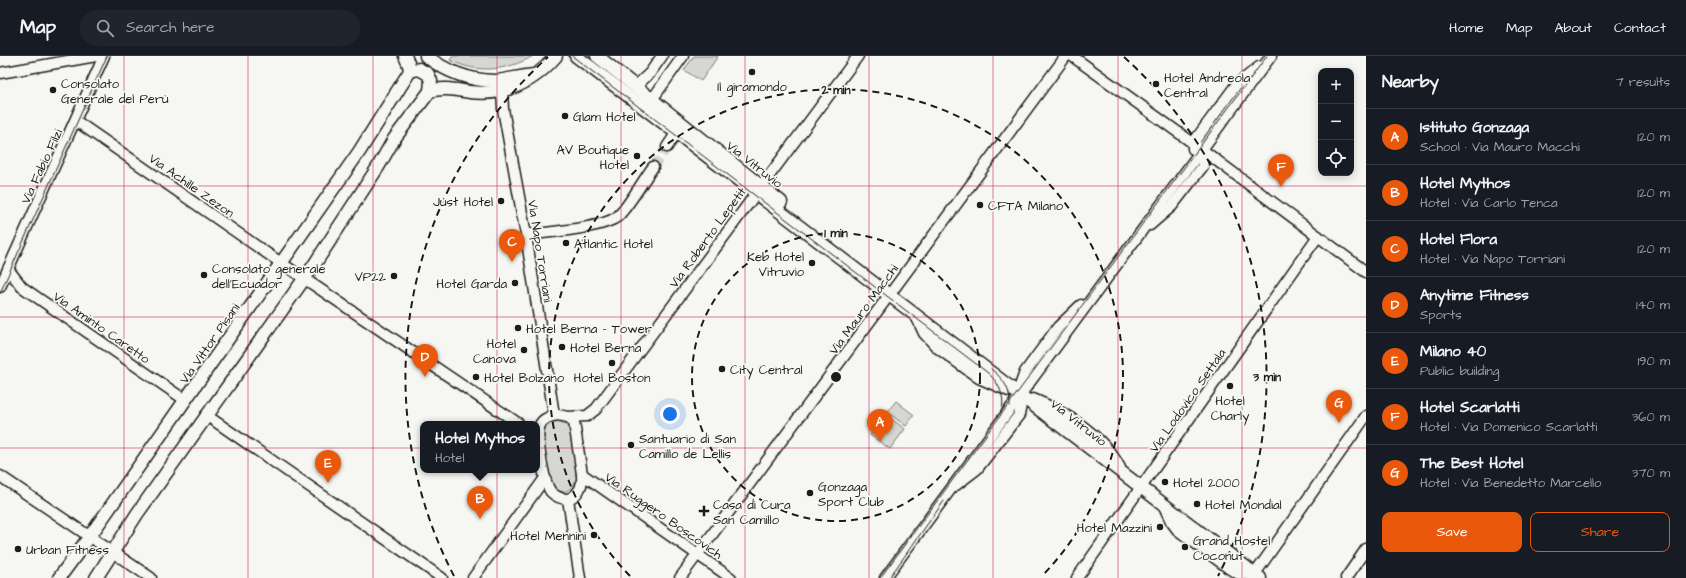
<!DOCTYPE html>
<meta charset="utf-8">
<style>
body{margin:0;font-family:"Architects Daughter",sans-serif;background:#20242c;color:#f1f3f6}
.controls{position:absolute;right:12px;top:12px;display:grid;overflow:hidden;border-radius:8px;box-shadow:0 2px 10px #0003}
.controls button{width:36px;height:36px;display:grid;place-items:center;padding:0;border:0;border-bottom:1px solid #363941;background:#171b24;color:#f1f3f6;font:20px sans-serif}
.you{position:absolute;left:670px;top:358px;width:14px;height:14px;margin:-10px;border:3px solid #fff;border-radius:50%;background:#1a73e8;box-shadow:0 0 0 6px #1a73e833}
.badge{display:grid;place-items:center;width:26px;height:26px;border-radius:50%;background:#ea580c;color:#fff;font-size:13px;font-weight:700}
.pin{position:absolute;translate:-50% -33px;filter:drop-shadow(0 1px 2px #0008)}
.pin::after{content:'';position:absolute;top:21px;width:14px;height:12px;background:inherit;clip-path:polygon(0 0,100% 0,50% 100%)}
.popup{position:absolute;left:420px;top:365px;width:120px;height:52px;box-sizing:border-box;display:grid;place-content:center;border-radius:8px;background:#171b24;filter:drop-shadow(0 1px 3px #0005);font-size:13px;white-space:nowrap;color:#9ea1a6}
.popup b{font-size:15px;color:#f1f3f6}
.popup::after{content:'';position:absolute;left:50%;top:100%;margin-left:-8px;border:8px solid transparent;border-top-color:#171b24}
.list{margin:0;padding:0;list-style:none}
h2{display:flex;justify-content:space-between;align-items:center;height:52px;margin:0;padding:0 16px;font-size:17px}
h2 small{font-size:13px;font-weight:400;color:#9ea1a6}
.list li{display:grid;grid-template-columns:26px 1fr auto;gap:12px;align-items:center;box-sizing:border-box;height:56px;padding:0 16px;border-top:1px solid #363941}
.list b{display:block;font-size:15px;white-space:nowrap}
.list p{margin:0;font-size:13px;white-space:nowrap;color:#9ea1a6}
.list em{font-size:13px;font-style:normal;color:#9ea1a6}
.actions{display:flex;gap:8px;padding:12px 16px}
.actions a{flex:1;padding:9px 0;border:1px solid #ea580c;border-radius:8px;text-align:center;font-size:14px;color:#ea580c}
.actions .main{background:#ea580c;color:#fff}
.icon{flex:none;width:22px;height:22px;fill:none;stroke:currentColor;stroke-width:2;stroke-linecap:round;stroke-linejoin:round}
.map{position:relative;flex:none;width:1366px;height:522px;overflow:hidden}
header{display:flex;align-items:center;gap:24px;box-sizing:border-box;height:56px;padding:0 20px;background:#171b24;border-bottom:1px solid #363941}
header strong{font-size:19px}
nav{display:flex;gap:22px;margin-inline-start:auto;font-size:14px}
.search{width:280px;height:36px;background:#20242c;display:flex;align-items:center;gap:10px;box-sizing:border-box;padding:0 14px;border-radius:22px;color:#9ea1a6;font-size:15px}
main{display:flex}
aside{flex:1;background:#171b24}
.map>svg:first-child{display:block}
.grass{fill:#d6d6d2;stroke:#797977}
.lines{fill:none;stroke-linecap:round;stroke-linejoin:round}
.minor-tunnel{stroke:#d5d5d2;stroke-width:10;stroke-dasharray:10 5;stroke-linecap:butt}
.minor-casing{stroke:#1c1c1c;stroke-width:13}
.tertiary-casing{stroke:#1c1c1c;stroke-width:15}
.minor{stroke:#f6f6f2;stroke-width:10}
.tertiary{stroke:#f6f6f2;stroke-width:12}
.tram{stroke:#1c1c1c;stroke-width:1}
.grid{fill:none;stroke:#c2185b;stroke-width:1;stroke-opacity:0.55}
.ring{fill:none;stroke:#1c1c1c;stroke-width:2;stroke-dasharray:7 5}
.poi-dot{fill:#1c1c1c;stroke:#f6f6f2;stroke-width:1.5}
.labels{text-anchor:middle;stroke-width:3.5;stroke-linejoin:round;paint-order:stroke}
.poi-label{font-size:13px;fill:#1c1c1c;stroke:#f6f6f2;text-anchor:start}
.street-label{font-size:13px;fill:#1c1c1c;stroke:#f6f6f2}
.centre{fill:#1c1c1c;stroke:#f6f6f2;stroke-width:2}
.ring-label{font-size:12px;text-anchor:middle;font-weight:bold;fill:#1c1c1c;stroke:#f6f6f2;stroke-width:3.5;stroke-linejoin:round;paint-order:stroke}
</style>
<header>
<strong>Map</strong>
<div class="search"><svg class="icon" aria-label="search" viewBox="0 0 24 24"><circle cx="10" cy="10" r="6"/><path d="M15 15l6 6"/></svg>Search here</div>
<nav><a>Home</a><a>Map</a><a>About</a><a>Contact</a></nav>
</header>
<main>
<div class="map">
<svg width="1366" height="522" viewBox="0 0 1366 522">
<rect width="100%" height="100%" fill="#f6f6f2"/>
<filter id="ink" filterUnits="userSpaceOnUse"><feTurbulence type="fractalNoise" baseFrequency=".025" numOctaves="2"/><feDisplacementMap in="SourceGraphic" scale="8" xChannelSelector="R" yChannelSelector="G"/><feConvolveMatrix kernelMatrix="1 2 1 2 8 2 1 2 1" color-interpolation-filters="sRGB"/></filter>
<g filter="url(#ink)">
<!-- grass -->
<g class="grass">
<path d="M453 0H533C507 15 477 18 450 4Z"/>
<path d="M694 0H718L701 25 684 14Z"/>
<path d="M896 345 914 359 906 370 887 356Z"/>
<path d="M885 358 905 373 890 393 870 379Z"/>
<path d="M556 365 567 368 571 376 577 418C577 429 565 442 554 432 548 425 541 383 544 375 546 369 551 367 556 365Z"/>
</g>
<g class="lines">
<!-- minor-tunnel -->
<path class="minor-tunnel" d="M653 111 667 91"/>
<defs>
<g id="minor">
<path d="M1072 0 1204 95 1366 216"/>
<path d="M0 17 96 0"/>
<path d="M636 30 650 17 662 0"/>
<path d="M502 36 503 53 526 179 554 359"/>
<path d="M645 46 652 42 656 38 683 0"/>
<path d="M76 65 268 198 519 368"/>
<path d="M667 91 677 76"/>
<path d="M1193 93V87L1236 29 1259 11"/>
<path d="M1150 169 1172 150 1203 110 1201 93"/>
<path d="M526 179C548 176 600 173 617 161 627 153 644 123 653 111"/>
<path d="M8 213 22 231 185 344"/>
<path d="M0 231 104 0"/>
<path d="M206 359 442 522"/>
<path d="M558 359 568 361 574 366 582 418C583 429 579 439 568 443 561 443 556 441 551 436 544 427 535 380 540 369 543 362 551 360 558 359Z"/>
<path d="M568 361 587 360 596 353 858 0"/>
<path d="M582 418 731 522"/>
<path d="M0 420 151 522"/>
<path d="M956 429 977 413 1019 359 1021 349 1020 330 1025 316 1058 271 1081 249"/>
<path d="M568 443 580 522"/>
<path d="M473 522 545 422"/>
<path d="M680 522 1066 0"/>
<path d="M885 522 1271 0"/>
<path d="M1077 522 1318 180"/>
<path d="M1252 522 1366 360"/>
<path d="M1346 522 1366 493"/>
</g>
<g id="tertiary">
<path d="M426 0C445 15 470 25 495 25 508 24 521 20 534 19"/>
<path d="M576 0 1260 522"/>
<path d="M597 0 781 146"/>
<path d="M410 15 419 13 428 18 431 25 430 35"/>
<path d="M918 262 925 277 938 291 979 321 1009 334"/>
<path d="M1033 344C1065 357 1102 380 1119 412"/>
<path d="M1166 452 1172 465 1178 473 1230 512 1239 517 1255 518"/>
<path d="M59 522 90 480 359 96 410 15 409 9 405 0"/>
<path d="M96 522 137 458 314 209 378 111 394 83 430 35C443 31 456 34 470 36 505 40 533 27 556 0"/>
</g>
</defs>
<!-- minor casing -->
<use href="#minor" class="minor-casing"/>
<!-- tertiary casing -->
<use href="#tertiary" class="tertiary-casing"/>
<!-- minor -->
<use href="#minor" class="minor"/>
<!-- tertiary -->
<use href="#tertiary" class="tertiary"/>
<!-- tram -->
<g class="tram">
<path d="M572 0 988 317C1000 328 1006 342 1001 357"/>
<path d="M0 237 107 0"/>
<path d="M991 313C1004 323 1011 334 1010 350"/>
<path d="M880 522 1267 0"/>
<path d="M889 522 944 445"/>
</g>
</g>
</g>
<!-- grid -->
<path class="grid" d="M124 0V522M248 0V522M373 0V522M497 0V522M621 0V522M745 0V522M869 0V522M993 0V522M1118 0V522M1242 0V522M0 130H1366M0 261H1366M0 392H1366"/>
<!-- distance rings -->
<g class="ring">
<circle cx="836" cy="321" r="144"/>
<path d="M630 520A287 287 0 1 1 1042 520"/>
<path d="M454 520A431 431 0 0 1 548 1M1124 1A431 431 0 0 1 1218 520"/>
</g>
<!-- markers -->
<g class="poi-dot">
<circle cx="752" cy="16" r="4"/>
<circle cx="1156" cy="28" r="4"/>
<circle cx="53" cy="34" r="4"/>
<circle cx="565" cy="60" r="4"/>
<circle cx="637" cy="100" r="4"/>
<circle cx="501" cy="145" r="4"/>
<circle cx="980" cy="149" r="4"/>
<circle cx="566" cy="187" r="4"/>
<circle cx="812" cy="207" r="4"/>
<circle cx="204" cy="219" r="4"/>
<circle cx="394" cy="220" r="4"/>
<circle cx="515" cy="227" r="4"/>
<circle cx="518" cy="272" r="4"/>
<circle cx="562" cy="291" r="4"/>
<circle cx="524" cy="294" r="4"/>
<circle cx="612" cy="307" r="4"/>
<circle cx="722" cy="313" r="4"/>
<circle cx="476" cy="321" r="4"/>
<circle cx="1230" cy="330" r="4"/>
<circle cx="631" cy="389" r="4"/>
<circle cx="1165" cy="426" r="4"/>
<circle cx="810" cy="437" r="4"/>
<circle cx="1197" cy="448" r="4"/>
<path d="M702 449h4v4h4v4h-4v4h-4v-4h-4v-4h4z"/>
<circle cx="1160" cy="471" r="4"/>
<circle cx="594" cy="479" r="4"/>
<circle cx="1185" cy="491" r="4"/>
<circle cx="18" cy="493" r="4"/>
</g>
<g class="labels">
<!-- poi labels -->
<g class="poi-label">
<text x="1164" y="26">Hotel Andreola<tspan x="1164" dy="15">Central</tspan></text>
<text x="61" y="32">Consolato<tspan x="61" dy="15">Generale del Perù</tspan></text>
<text x="752" y="35" text-anchor="middle">Il giramondo</text>
<text x="573" y="65">Glam Hotel</text>
<text x="629" y="98" text-anchor="end">AV Boutique<tspan x="629" dy="15">Hotel</tspan></text>
<text x="493" y="150" text-anchor="end">Just Hotel</text>
<text x="988" y="154">CFTA Milano</text>
<text x="574" y="192">Atlantic Hotel</text>
<text x="804" y="205" text-anchor="end">Keb Hotel<tspan x="804" dy="15">Vitruvio</tspan></text>
<text x="212" y="217">Consolato generale<tspan x="212" dy="15">dell'Ecuador</tspan></text>
<text x="386" y="225" text-anchor="end">VP22</text>
<text x="507" y="232" text-anchor="end">Hotel Garda</text>
<text x="526" y="277">Hotel Berna - Tower</text>
<text x="516" y="292" text-anchor="end">Hotel<tspan x="516" dy="15">Canova</tspan></text>
<text x="570" y="296">Hotel Berna</text>
<text x="730" y="318">City Central</text>
<text x="484" y="326">Hotel Bolzano</text>
<text x="612" y="326" text-anchor="middle">Hotel Boston</text>
<text x="1230" y="349" text-anchor="middle">Hotel<tspan x="1230" dy="15">Charly</tspan></text>
<text x="639" y="387">Santuario di San<tspan x="639" dy="15">Camillo de Lellis</tspan></text>
<text x="1173" y="431">Hotel 2000</text>
<text x="818" y="435">Gonzaga<tspan x="818" dy="15">Sport Club</tspan></text>
<text x="713" y="453">Casa di Cura<tspan x="713" dy="15">San Camillo</tspan></text>
<text x="1205" y="453">Hotel Mondial</text>
<text x="1152" y="476" text-anchor="end">Hotel Mazzini</text>
<text x="586" y="484" text-anchor="end">Hotel Mennini</text>
<text x="1193" y="489">Grand Hostel<tspan x="1193" dy="15">Coconut</tspan></text>
<text x="26" y="498">Urban Fitness</text>
</g>
<!-- street labels -->
<g class="street-label">
<text transform="translate(755 108) rotate(38)" y="5">Via Vitruvio</text>
<text transform="translate(41 110) rotate(-65)" y="5">Via Fabio Filzi</text>
<text transform="translate(192 129) rotate(35)" y="5">Via Achille Zezon</text>
<text transform="translate(707 181) rotate(-54)" y="5">Via Roberto Lepetit</text>
<text transform="translate(541 195) rotate(81)" y="5">Via Napo Torriani</text>
<text transform="translate(863 253) rotate(-54)" y="5">Via Mauro Macchi</text>
<text transform="translate(102 271) rotate(35)" y="5">Via Aminto Caretto</text>
<text transform="translate(209 287) rotate(-55)" y="5">Via Vittor Pisani</text>
<text transform="translate(1187 344) rotate(-55)" y="5">Via Lodovico Settala</text>
<text transform="translate(1079 366) rotate(38)" y="5">Via Vitruvio</text>
<text transform="translate(664 459) rotate(35)" y="5">Via Ruggero Boscovich</text>
</g>
</g>
<circle cx="836" cy="321" r="6" class="centre"/>
<g class="ring-label">
<text x="836" y="38">2 min</text>
<text x="836" y="181">1 min</text>
<text x="1267" y="325">3 min</text>
</g>
</svg>
<div class="controls">
<button>+</button>
<button>−</button>
<button><svg class="icon" aria-label="locate" viewBox="0 0 24 24"><circle cx="12" cy="12" r="6"/><path d="M12 2v4M12 18v4M2 12h4M18 12h4"/></svg></button>
</div>
<div class="you"></div>
<div class="pin badge" style="left:880px;top:386px">A</div>
<div class="pin badge" style="left:480px;top:463px">B</div>
<div class="popup"><b>Hotel Mythos</b>Hotel</div>
<div class="pin badge" style="left:512px;top:206px">C</div>
<div class="pin badge" style="left:425px;top:321px">D</div>
<div class="pin badge" style="left:328px;top:427px">E</div>
<div class="pin badge" style="left:1281px;top:131px">F</div>
<div class="pin badge" style="left:1339px;top:367px">G</div>
</div>
<aside>
<h2>Nearby<small>7 results</small></h2>
<ul class="list">
<li><span class="badge">A</span><div><b>Istituto Gonzaga</b><p>School · Via Mauro Macchi</p></div><em>120 m</em></li>
<li><span class="badge">B</span><div><b>Hotel Mythos</b><p>Hotel · Via Carlo Tenca</p></div><em>120 m</em></li>
<li><span class="badge">C</span><div><b>Hotel Flora</b><p>Hotel · Via Napo Torriani</p></div><em>120 m</em></li>
<li><span class="badge">D</span><div><b>Anytime Fitness</b><p>Sports</p></div><em>140 m</em></li>
<li><span class="badge">E</span><div><b>Milano 40</b><p>Public building</p></div><em>190 m</em></li>
<li><span class="badge">F</span><div><b>Hotel Scarlatti</b><p>Hotel · Via Domenico Scarlatti</p></div><em>360 m</em></li>
<li><span class="badge">G</span><div><b>The Best Hotel</b><p>Hotel · Via Benedetto Marcello</p></div><em>370 m</em></li>
</ul>
<div class="actions"><a class="main">Save</a><a>Share</a></div>
</aside>
</main>
